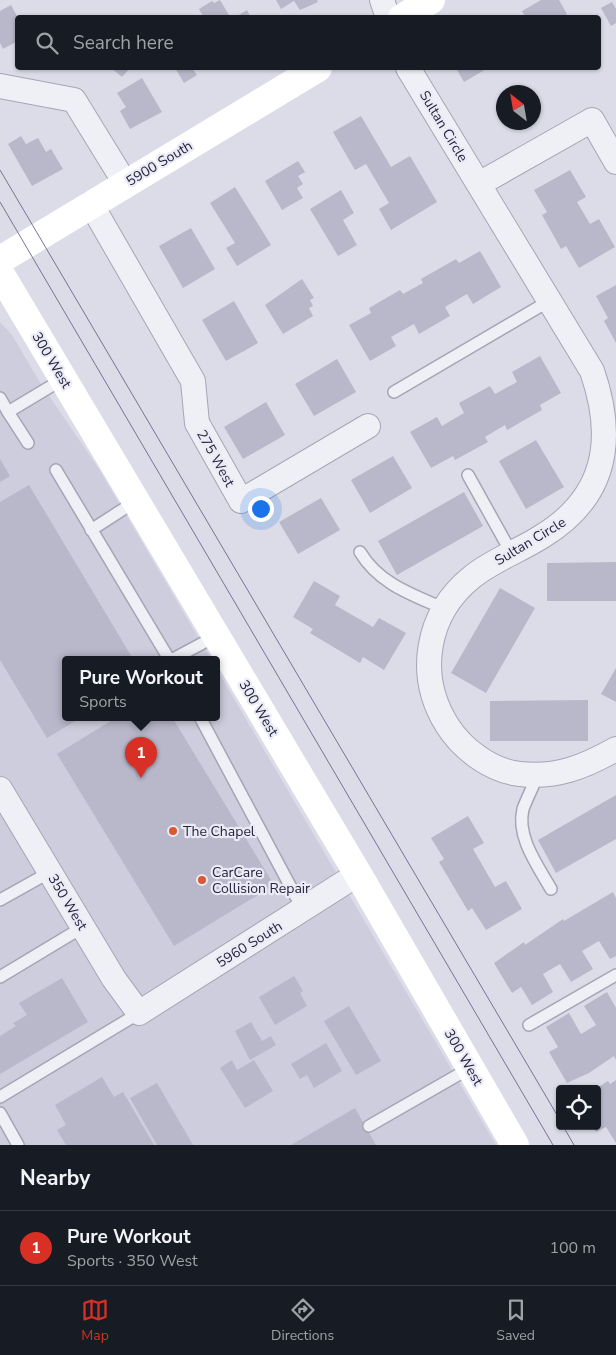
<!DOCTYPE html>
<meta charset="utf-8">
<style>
body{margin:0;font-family:"Nunito Sans",sans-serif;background:#20242c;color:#f1f3f6}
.controls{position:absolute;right:15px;bottom:15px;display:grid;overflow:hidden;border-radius:5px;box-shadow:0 1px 4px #0004}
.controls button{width:45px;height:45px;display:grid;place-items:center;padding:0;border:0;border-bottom:1px solid #363941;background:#171b24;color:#f1f3f6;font:25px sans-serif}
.compass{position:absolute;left:496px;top:85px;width:45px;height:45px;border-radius:50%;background:#171b24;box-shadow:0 1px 4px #0004;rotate:329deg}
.you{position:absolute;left:260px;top:508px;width:18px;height:18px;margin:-12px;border:4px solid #fff;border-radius:50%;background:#1a73e8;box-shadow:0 0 0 8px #1a73e833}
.badge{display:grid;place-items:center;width:32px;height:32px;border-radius:50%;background:#d93025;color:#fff;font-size:16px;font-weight:700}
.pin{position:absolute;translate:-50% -41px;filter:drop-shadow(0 1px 2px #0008)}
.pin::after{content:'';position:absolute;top:26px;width:18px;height:15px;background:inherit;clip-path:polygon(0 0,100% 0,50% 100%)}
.popup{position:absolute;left:62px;top:656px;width:158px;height:65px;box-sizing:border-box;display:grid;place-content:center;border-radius:5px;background:#171b24;filter:drop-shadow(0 1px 4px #0005);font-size:16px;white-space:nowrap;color:#9ea1a6}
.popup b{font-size:19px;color:#f1f3f6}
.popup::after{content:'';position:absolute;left:50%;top:100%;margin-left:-10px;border:10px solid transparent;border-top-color:#171b24}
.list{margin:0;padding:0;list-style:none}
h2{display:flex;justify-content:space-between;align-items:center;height:65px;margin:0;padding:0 20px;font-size:21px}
h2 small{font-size:16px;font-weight:400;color:#9ea1a6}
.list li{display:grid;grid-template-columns:32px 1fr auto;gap:15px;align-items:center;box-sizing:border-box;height:75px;padding:0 20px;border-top:1px solid #363941}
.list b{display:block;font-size:19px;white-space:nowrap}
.list p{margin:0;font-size:16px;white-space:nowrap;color:#9ea1a6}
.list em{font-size:16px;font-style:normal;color:#9ea1a6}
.icon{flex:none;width:28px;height:28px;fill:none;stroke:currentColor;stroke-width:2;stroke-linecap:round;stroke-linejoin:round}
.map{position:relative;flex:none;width:616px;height:1145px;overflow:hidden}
.search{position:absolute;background:#171b24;box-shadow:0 1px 4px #0004;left:15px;right:15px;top:15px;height:55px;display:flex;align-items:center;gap:12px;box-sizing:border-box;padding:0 18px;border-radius:5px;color:#9ea1a6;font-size:19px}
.sheet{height:140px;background:#171b24}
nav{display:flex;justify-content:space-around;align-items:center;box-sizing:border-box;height:70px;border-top:1px solid #363941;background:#171b24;font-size:14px;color:#9ea1a6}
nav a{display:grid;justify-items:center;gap:2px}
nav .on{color:#d93025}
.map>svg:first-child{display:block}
.built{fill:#cdcddd}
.building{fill:#b9b8cb}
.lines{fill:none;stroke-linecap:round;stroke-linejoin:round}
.lane-casing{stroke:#a5a5b5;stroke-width:14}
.street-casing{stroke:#a5a5b5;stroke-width:26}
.lane{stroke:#efeff6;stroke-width:11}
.street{stroke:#efeff6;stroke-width:24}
.secondary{stroke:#fff;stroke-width:28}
.tram{stroke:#747493;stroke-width:1}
.poi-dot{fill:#db5932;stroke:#ebebf5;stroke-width:2}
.labels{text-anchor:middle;stroke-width:4.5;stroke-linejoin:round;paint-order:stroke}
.street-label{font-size:14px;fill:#25243f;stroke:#ebebf5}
.poi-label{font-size:14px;fill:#25243f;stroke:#ebebf5;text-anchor:start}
</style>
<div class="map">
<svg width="616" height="1145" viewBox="0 0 616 1145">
<rect width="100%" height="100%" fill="#dcdce8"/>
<!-- built -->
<path class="built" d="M0 322 12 335 41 384 99 469 211 659H66V717H216V668L496 1145H0Z"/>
<!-- building -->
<g class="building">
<path d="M220 0 229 15 225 18H204L199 9 212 1 214 3Z"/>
<path d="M276 0H317L318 2 300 10 294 1 281 9Z"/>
<path d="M541 0H559L567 14 561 18H522L525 16 522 11Z"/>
<path d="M612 2 616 9V23L611 26 601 8Z"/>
<path d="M11 5 18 18V41L3 49 0 43V11Z"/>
<path d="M247 10 251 18H234Z"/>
<path d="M111 68H130L122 77Z"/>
<path d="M175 68H192L197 75 184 83Z"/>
<path d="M456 68H488L464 82Z"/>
<path d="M142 78 162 112 130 129 120 111 126 107 117 93Z"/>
<path d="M361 116 391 167 410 156 437 202 391 230 379 209 389 203 366 164 355 170 333 132Z"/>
<path d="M21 136 26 144 38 138 46 152 51 149 63 169 32 186 8 144Z"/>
<path d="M298 161 305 172 298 176 303 184 297 188 303 198 282 210 265 181Z"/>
<path d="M570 170 586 197 577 202 590 224 599 219 615 247 579 268 566 246 561 249 542 215 547 212 534 190Z"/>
<path d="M235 187 271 245 237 266 226 248 235 243 210 203Z"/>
<path d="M341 190 354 213 343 220 357 245 338 256 310 209Z"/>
<path d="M191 228 215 269 183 288 159 246Z"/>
<path d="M480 251 501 287 473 304 467 294 445 307 450 316 419 334 414 324 391 337 396 346 370 361 349 325 371 313 369 308 400 290 403 294 423 283 421 279 456 259 459 263Z"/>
<path d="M302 279 314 298 310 300 313 306 309 308 313 316 283 334 265 305Z"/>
<path d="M616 285V343L604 321 608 318 596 296Z"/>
<path d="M234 301 258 343 226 361 202 320Z"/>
<path d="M540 356 561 393 540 405 542 410 507 430 505 425 485 437 488 442 455 460 453 456 431 468 410 432 437 417 442 426 464 413 459 403 490 386 495 394 517 382 512 372Z"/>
<path d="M337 359 356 392 314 416 295 384Z"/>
<path d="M266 402 285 435 243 459 224 427Z"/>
<path d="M536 440 564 487 526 509 499 461Z"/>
<path d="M393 456 412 488 370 513 351 480Z"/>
<path d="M0 459 10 476 0 482Z"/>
<path d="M29 485 133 659H66V717H82L47 738 0 660V502Z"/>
<path d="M464 492 483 526 397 575 378 541Z"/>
<path d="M321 498 340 530 298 554 279 522Z"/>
<path d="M616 562V601H547V563Z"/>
<path d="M314 581 340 596 335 605 373 627 379 618 406 633 384 670 363 657 360 663 310 633 313 629 293 617Z"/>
<path d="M500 588 535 608 486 693 451 673Z"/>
<path d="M616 668V702L601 694Z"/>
<path d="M588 700V741H490V701Z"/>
<path d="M117 717H172L274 885 174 946 57 754Z"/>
<path d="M616 795V839L556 873 538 840Z"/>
<path d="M468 816 484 843 473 849 495 887 506 881 522 909 486 930 472 908 468 911 439 862 444 859 431 838Z"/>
<path d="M613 892 616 898V956L610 959 599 941 582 951 593 969 571 982 560 964 543 974 553 992 532 1005 521 987 512 993 494 963 524 942 525 945 563 919 564 921Z"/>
<path d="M294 976 303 991 300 993 307 1006 275 1025 259 997Z"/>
<path d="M62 978 88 1022 0 1074V1036L16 1026 13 1023 27 1015 19 1003Z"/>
<path d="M607 992 616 1008V1060L614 1056 589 1073 567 1083 549 1052 558 1047 546 1027 569 1013 581 1034 596 1025 584 1006Z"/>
<path d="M349 1006 381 1061 356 1075 324 1021Z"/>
<path d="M251 1022 262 1041 271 1036 276 1045 250 1060 235 1031Z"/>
<path d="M326 1043 342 1071 314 1088 307 1075 300 1079 291 1064Z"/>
<path d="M232 1060 237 1070 254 1060 273 1091 245 1108 220 1068Z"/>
<path d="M102 1077 114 1097 123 1092 154 1145H66L57 1130 66 1125 55 1105Z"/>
<path d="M616 1080V1143L606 1127 596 1132 592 1126H597V1089H595L608 1081 610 1084Z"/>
<path d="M157 1083 193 1145H157L130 1098Z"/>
<path d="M355 1108 376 1145H291Z"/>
</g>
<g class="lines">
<defs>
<g id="lane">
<path d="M394 392 549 301"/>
<path d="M0 398 8 412"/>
<path d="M28 443 8 412 63 379"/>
<path d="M56 470 169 659"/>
<path d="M468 475 512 554"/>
<path d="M91 530 136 501"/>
<path d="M360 552C379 584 413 595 445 609"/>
<path d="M173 659 216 636"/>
<path d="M200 717 303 910"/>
<path d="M537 776C533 787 527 798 523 809 516 837 538 866 551 889"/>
<path d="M0 900 50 872"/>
<path d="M0 977 83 927"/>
<path d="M529 1025 616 975"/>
<path d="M0 1097 139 1013"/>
<path d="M0 1113 18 1145"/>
<path d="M369 1126 470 1068"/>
</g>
<g id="street">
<path d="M382 0 388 18"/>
<path d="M408 68 592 371C616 440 606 498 541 537 519 551 493 560 472 577 426 614 416 675 447 725 462 749 491 771 520 774 557 778 584 767 616 749"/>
<path d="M0 86 74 100 125 183"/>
<path d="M479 184 592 120 616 162"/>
<path d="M91 204 193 381 197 423 241 501 368 426"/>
<path d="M0 789 114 979 139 1013 358 874"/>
</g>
</defs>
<!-- lane casing -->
<use href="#lane" class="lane-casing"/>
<!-- street casing -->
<use href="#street" class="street-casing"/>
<!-- lane -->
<use href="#lane" class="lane"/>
<!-- street -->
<use href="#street" class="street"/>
<!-- secondary -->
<g class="secondary">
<path d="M402 18 431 0"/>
<path d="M0 260 318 68"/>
<path d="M0 273 358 874 515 1145"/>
</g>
<!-- tram -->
<g class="tram">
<path d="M0 170 560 1120"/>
<path d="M0 202 553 1145"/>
<path d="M563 1126 574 1145"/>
</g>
</g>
<!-- markers -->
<g class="poi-dot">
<circle cx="173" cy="831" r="5"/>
<circle cx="202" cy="880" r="5"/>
</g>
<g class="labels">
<!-- street labels -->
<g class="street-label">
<text transform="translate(444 126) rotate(59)" y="5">Sultan Circle</text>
<text transform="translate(159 163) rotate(-31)" y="5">5900 South</text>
<text transform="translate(52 360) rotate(59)" y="5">300 West</text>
<text transform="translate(216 458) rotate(61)" y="5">275 West</text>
<text transform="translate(530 541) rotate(-31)" y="5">Sultan Circle</text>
<text transform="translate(259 708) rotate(59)" y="5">300 West</text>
<text transform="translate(68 902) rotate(59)" y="5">350 West</text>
<text transform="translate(249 944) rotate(-32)" y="5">5960 South</text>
<text transform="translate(464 1057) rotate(60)" y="5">300 West</text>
</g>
<!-- poi labels -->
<g class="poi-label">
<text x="183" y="836">The Chapel</text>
<text x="212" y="877">CarCare<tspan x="212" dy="16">Collision Repair</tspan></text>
</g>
</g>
</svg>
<div class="controls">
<button><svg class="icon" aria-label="locate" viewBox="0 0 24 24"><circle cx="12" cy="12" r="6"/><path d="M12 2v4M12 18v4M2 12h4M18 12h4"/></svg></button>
</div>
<svg class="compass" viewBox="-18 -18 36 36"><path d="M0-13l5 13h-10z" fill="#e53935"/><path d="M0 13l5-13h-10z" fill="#9ea1a6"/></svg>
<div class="you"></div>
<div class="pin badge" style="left:141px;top:778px">1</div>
<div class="popup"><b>Pure Workout</b>Sports</div>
<div class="search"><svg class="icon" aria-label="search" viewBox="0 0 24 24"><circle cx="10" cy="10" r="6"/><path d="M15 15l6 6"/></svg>Search here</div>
</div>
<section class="sheet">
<h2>Nearby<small></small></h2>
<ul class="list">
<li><span class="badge">1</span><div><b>Pure Workout</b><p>Sports · 350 West</p></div><em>100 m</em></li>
</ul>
</section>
<nav>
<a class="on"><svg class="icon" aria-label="map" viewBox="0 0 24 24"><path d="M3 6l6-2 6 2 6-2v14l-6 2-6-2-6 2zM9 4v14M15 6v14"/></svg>Map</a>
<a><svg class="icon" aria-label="directions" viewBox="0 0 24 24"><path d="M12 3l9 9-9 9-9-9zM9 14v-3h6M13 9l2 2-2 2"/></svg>Directions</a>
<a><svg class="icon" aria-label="saved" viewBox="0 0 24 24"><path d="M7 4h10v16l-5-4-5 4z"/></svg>Saved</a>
</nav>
